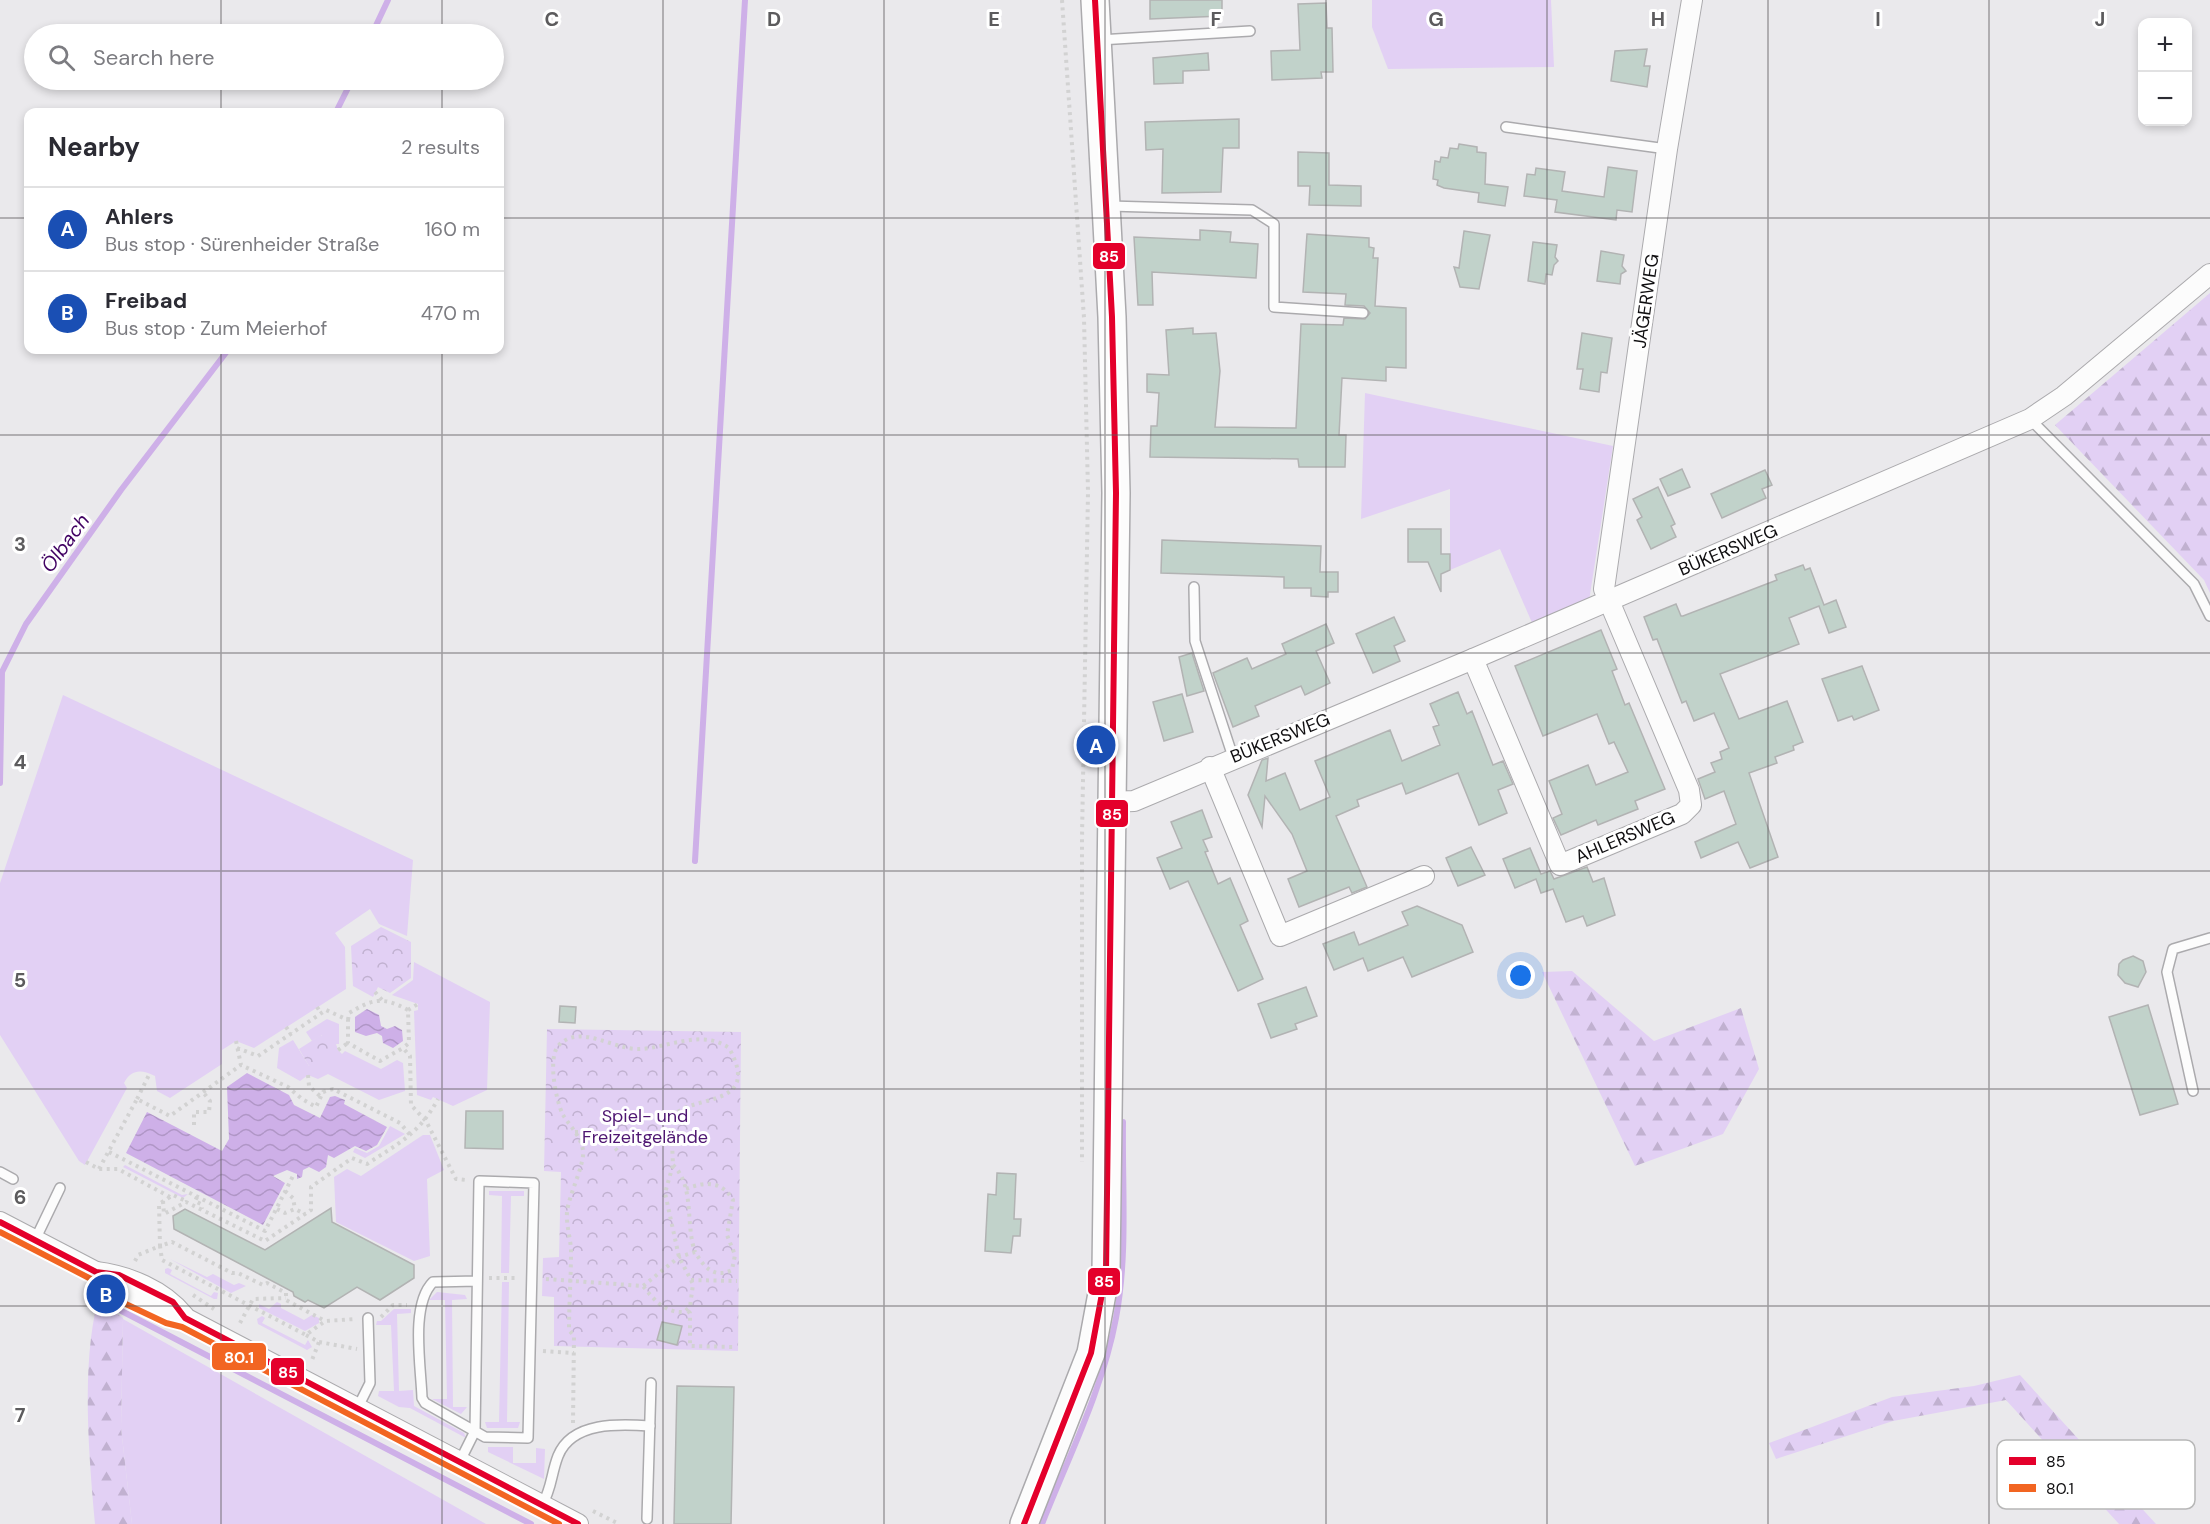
<!DOCTYPE html>
<meta charset="utf-8">
<style>
body{margin:0;font-family:"DM Sans",sans-serif;background:#f2f2f3;color:#2b2b33}
.controls{position:absolute;right:18px;top:18px;display:grid;overflow:hidden;border-radius:12px;box-shadow:0 3px 9px #0003}
.controls button{width:54px;height:54px;display:grid;place-items:center;padding:0;border:0;border-bottom:2px solid #e1e1e2;background:#fff;color:#2b2b33;font:30px sans-serif}
.you{position:absolute;left:1521px;top:976px;width:21px;height:21px;margin:-15px;border:4px solid #fff;border-radius:50%;background:#1a73e8;box-shadow:0 0 0 9px #1a73e833}
.badge{display:grid;place-items:center;width:39px;height:39px;border-radius:50%;background:#5c5b5d;color:#fff;font-size:20px;font-weight:700}
.pin{position:absolute;translate:-50% -50%;border:3px solid #fff;box-shadow:0 2px 6px #0006}
.list{margin:0;padding:0;list-style:none}
h2{display:flex;justify-content:space-between;align-items:center;height:78px;margin:0;padding:0 24px;font-size:26px}
h2 small{font-size:20px;font-weight:400;color:#7c7c81}
.list li{display:grid;grid-template-columns:39px 1fr auto;gap:18px;align-items:center;box-sizing:border-box;height:84px;padding:0 24px;border-top:2px solid #e1e1e2}
.list b{display:block;font-size:22px;white-space:nowrap}
.list p{margin:0;font-size:20px;white-space:nowrap;color:#7c7c81}
.list em{font-size:20px;font-style:normal;color:#7c7c81}
.icon{flex:none;width:33px;height:33px;fill:none;stroke:currentColor;stroke-width:2;stroke-linecap:round;stroke-linejoin:round}
.map{position:relative;flex:none;width:2210px;height:1524px;overflow:hidden}
.search{position:absolute;background:#fff;box-shadow:0 3px 9px #0003;left:24px;top:24px;width:480px;height:66px;display:flex;align-items:center;gap:15px;box-sizing:border-box;padding:0 21px;border-radius:33px;color:#7c7c81;font-size:22px}
.panel{position:absolute;background:#fff;box-shadow:0 3px 9px #0003;left:24px;top:108px;width:480px;height:246px;border-radius:12px}
.map>svg:first-child{display:block}
.grass{fill:#e2d0f4}
.forest{fill:url(#forest-firs)}
.park{fill:url(#park-crowns)}
.water{fill:url(#water-waves)}
.lines{fill:none;stroke-linecap:round;stroke-linejoin:round}
.stream{stroke:#ceb0e8;stroke-width:6}
.building{fill:#c1d2ca;stroke:#b2b3b3;stroke-width:1.5}
.lane-casing{stroke:#abaaad;stroke-width:12}
.street-casing{stroke:#abaaad;stroke-width:22}
.secondary-casing{stroke:#abaaad;stroke-width:30}
.path{stroke:#d2d2d2;stroke-width:4;stroke-dasharray:3 4.5;stroke-linecap:butt}
.lane{stroke:#fcfcfc;stroke-width:9}
.street{stroke:#fcfcfc;stroke-width:20}
.secondary{stroke:#fcfcfc;stroke-width:27}
.bus-1-casing{stroke:#fff;stroke-width:10}
.bus-2-casing{stroke:#fff;stroke-width:10}
.bus-1{stroke:#e4002b;stroke-width:6}
.bus-2{stroke:#f26522;stroke-width:6}
.grid{fill:none;stroke:#5c5b5d;stroke-width:1.5;stroke-opacity:0.55}
.labels{text-anchor:middle;stroke-width:6;stroke-linejoin:round;paint-order:stroke}
.street-label{font-size:18px;fill:#0f0e10;stroke:#fff}
.park-label{font-size:18px;fill:#4e1671;stroke:#fff}
.water-label{font-size:20px;font-style:italic;fill:#400162;stroke:#fff}
.key{fill:#fff;stroke:#b7b7b7;stroke-width:1.5}
.key-label{font-size:16px;fill:#0f0e10}
.grid-label{font-size:20px;text-anchor:middle;font-weight:bold;fill:#5c5b5d;stroke:#fff;stroke-width:6;stroke-linejoin:round;paint-order:stroke}
.line-badge{stroke:#fff;stroke-width:2}
.badge-label{font-size:16px;text-anchor:middle;font-weight:bold;fill:#fff}
</style>
<div class="map">
<svg width="2210" height="1524" viewBox="0 0 2210 1524">
<defs>
<pattern id="forest-firs" width="22" height="20" patternUnits="userSpaceOnUse" patternTransform="scale(1.5)"><rect width="22" height="20" fill="#e2d0f4"/><path d="M5 1l3.5 6h-7zM16 11l3.5 6h-7z" fill="#c1b1d0"/></pattern>
<pattern id="park-crowns" width="20" height="18" patternUnits="userSpaceOnUse" patternTransform="scale(1.5)"><rect width="20" height="18" fill="#e2d0f4"/><path d="M2 6a3 3 0 1 1 6 0M12 15a3 3 0 1 1 6 0" fill="none" stroke="#c1b1d0"/></pattern>
<pattern id="water-waves" width="16" height="10" patternUnits="userSpaceOnUse" patternTransform="scale(1.5)"><rect width="16" height="10" fill="#ceb0e8"/><path d="M0 5q4-4 8 0t8 0" fill="none" stroke="#b096c6"/></pattern>
</defs>
<rect width="100%" height="100%" fill="#eae9ec"/>
<!-- grass -->
<g class="grass">
<path d="M1372 0H1551L1554 67 1388 69 1372 27Z"/>
<path d="M1365 393 1613 446 1589 601 1533 625 1500 549 1450 570V489L1361 519Z"/>
<path d="M63 695 413 860 407 936 379 924 370 909 335 933 345 947 346 989 254 1048 236 1041 222 1050V1064L170 1098 157 1091 155 1076C142 1069 131 1069 124 1083L127 1088 85 1165 79 1161 0 1035V883Z"/>
<path d="M414 962 490 1002 487 1090 453 1106 433 1097 431 1100 417 1095 414 1011 418 1010V1004L392 995 413 980Z"/>
<path d="M327 1019 339 1024V1044H336L338 1050 342 1054 345 1051 381 1069 397 1060 403 1063 405 1091 379 1100 328 1074 318 1079 308 1075 300 1081 277 1068 279 1048 293 1040 309 1066 322 1035 312 1041 306 1032Z"/>
<path d="M390 1126 405 1134 365 1158 353 1152 355 1148 367 1153 379 1146Z"/>
<path d="M423 1135H430L444 1170 427 1179 430 1256 414 1261 336 1222 334 1177 347 1169 361 1176Z"/>
<path d="M125 1165 182 1195 188 1194 183 1198 123 1167Z"/>
<path d="M489 1191H524V1196H511L509 1273H501L502 1196 489 1195Z"/>
<path d="M170 1259 207 1277 213 1274 234 1285 239 1283 246 1286 231 1293Z"/>
<path d="M168 1268 172 1270 170 1274 211 1296 214 1292 218 1293 217 1299H214L165 1273V1269Z"/>
<path d="M502 1282H509L507 1422H520L518 1428H487L485 1422H499Z"/>
<path d="M437 1292 465 1295 467 1299 452 1300 453 1407H467L461 1414 432 1399H447L445 1300H429Z"/>
<path d="M277 1302 281 1304V1308L304 1320 312 1315 319 1318V1323L305 1331 259 1308V1304L269 1309Z"/>
<path d="M394 1309H411V1313L397 1314 399 1391 413 1390 414 1406 464 1433 466 1438 410 1408 399 1407 378 1396 379 1391H394L391 1325H376L377 1321H381Z"/>
<path d="M262 1316 265 1318 262 1323 305 1345 308 1340 312 1347 307 1350 258 1324 257 1319Z"/>
<path d="M123 1319 486 1524H132L121 1428Z"/>
<path d="M488 1447H513V1463H536V1448L545 1449 544 1479 488 1452Z"/>
</g>
<!-- forest -->
<g class="forest">
<path d="M2210 293V593L2204 580 2055 425Z"/>
<path d="M1572 971 1654 1041 1741 1008 1759 1069 1723 1134 1635 1166 1542 972Z"/>
<path d="M98 1300 123 1318 121 1428 132 1524H95C89 1456 81 1365 98 1300Z"/>
<path d="M2020 1375 2156 1524H2119L2006 1400 1893 1421 1776 1459 1769 1443 1892 1397 1974 1386Z"/>
</g>
<!-- park -->
<g class="park">
<path d="M381 927 411 942V978L390 993 378 987 373 997 353 986 351 946Z"/>
<path d="M547 1029 741 1032 738 1351 554 1346V1297L542 1296 543 1258 559 1257 561 1172 544 1171Z"/>
<path d="M321 1035 332 1051 309 1066 299 1049Z"/>
</g>
<!-- water -->
<g class="water">
<path d="M367 1009 379 1015 381 1026 387 1029 395 1026 402 1030 403 1041 393 1048 383 1043 382 1036 377 1033 366 1036 355 1032V1017Z"/>
<path d="M247 1073 289 1095 294 1105 320 1118 330 1097 335 1096 345 1100 344 1104 387 1127 377 1145 366 1151 355 1146 334 1158 328 1155 326 1167 319 1172 309 1167 303 1170 302 1177 297 1179V1174L287 1170 273 1176 285 1183 263 1225 126 1153 147 1112 222 1151 229 1139 227 1087Z"/>
</g>
<g class="lines">
<!-- stream -->
<g class="stream">
<path d="M372 34 388 0"/>
<path d="M336 112 352 80"/>
<path d="M0 783 2 672 26 624 121 490 228 350"/>
<path d="M695 861 745 0"/>
<path d="M112 1306 531 1524"/>
<path d="M1042 1524C1068 1458 1103 1389 1116 1318 1128 1254 1122 1186 1123 1122"/>
</g>
</g>
<!-- building -->
<g class="building">
<path d="M1150 0H1222V16L1150 19Z"/>
<path d="M1326 3 1327 28H1332L1333 72H1321L1322 78 1272 80 1271 51 1300 50 1298 4Z"/>
<path d="M1647 49 1644 66H1650L1647 87 1611 81 1615 51Z"/>
<path d="M1208 53 1209 70 1183 71V83L1154 84 1153 58Z"/>
<path d="M1239 119V148H1223L1221 192 1162 193 1163 149 1146 150 1145 122Z"/>
<path d="M1459 144 1477 147V152L1486 153 1485 184 1508 187 1505 206 1478 202 1479 193 1444 188 1437 185 1438 180 1433 179 1435 161 1440 162 1441 157 1448 158 1450 148 1458 149Z"/>
<path d="M1298 152 1329 153V185L1361 186V206L1309 205 1310 186H1298Z"/>
<path d="M1608 167 1637 171 1632 212 1617 210 1616 220 1555 212 1557 200 1524 196 1527 174 1535 175 1536 168 1565 172 1562 191 1604 197Z"/>
<path d="M1200 230 1231 232 1230 242 1258 244 1256 278 1152 272 1153 305H1138L1134 237 1200 240Z"/>
<path d="M1464 231 1490 235 1479 289 1460 287 1454 267 1459 268Z"/>
<path d="M1307 234 1369 238V247L1374 248 1373 258H1378L1375 306 1406 308V368L1386 367V381L1342 378 1339 435H1346L1345 467H1299L1298 459 1150 457 1151 426H1157L1159 393 1147 392V374L1169 375 1166 330 1193 328V334L1216 333 1220 371 1215 427 1296 428 1301 324 1343 325 1344 318 1365 319 1370 313 1364 306 1345 305 1346 294 1303 292Z"/>
<path d="M1533 242 1557 245 1555 257 1558 261 1554 265 1552 275 1546 274 1545 284 1528 281Z"/>
<path d="M1601 251 1624 255 1622 266 1626 271 1621 274 1620 284 1597 281Z"/>
<path d="M1582 333 1612 338 1607 373 1601 372 1599 392 1580 389 1583 369H1577Z"/>
<path d="M1682 469 1690 487 1668 496 1660 479Z"/>
<path d="M1765 470 1772 485 1762 489 1766 498 1722 518 1711 494Z"/>
<path d="M1658 487 1675 524 1671 526 1676 537 1651 549 1637 520 1642 517 1633 499Z"/>
<path d="M1408 529H1441V554H1450V570L1441 574V592L1428 562H1408Z"/>
<path d="M1162 540 1321 546 1320 572H1338V592H1328V597L1311 596V588H1284V577L1161 573Z"/>
<path d="M1803 565 1805 570 1810 568 1824 605 1836 600 1846 627 1829 633 1819 606 1789 618 1799 644 1720 674 1739 719 1787 701 1803 742 1793 746 1794 750 1775 757 1777 763 1749 773 1778 857 1750 868 1738 842 1701 858 1695 842 1736 824 1724 791 1705 799 1698 779 1715 772 1711 763 1722 759 1720 752 1729 748 1714 713 1694 721 1686 701 1682 703 1657 639 1653 640 1644 617 1676 604 1681 616H1683L1777 580 1775 575Z"/>
<path d="M1394 617 1405 641 1394 646 1400 661 1373 673 1356 634Z"/>
<path d="M1326 624 1334 643 1316 651 1330 683 1305 695 1301 686 1255 706 1259 716 1233 727 1213 673 1247 658 1252 669 1286 654 1282 644Z"/>
<path d="M1601 630 1617 669 1612 671 1625 705 1629 703 1665 789 1635 801 1638 809 1598 825 1596 820 1561 835 1553 818 1562 814 1549 781 1588 765 1596 785 1628 772 1614 742 1609 744 1597 714 1543 736 1515 666Z"/>
<path d="M1192 653 1204 691 1187 696 1179 657Z"/>
<path d="M1862 666 1879 710 1854 720 1852 716 1838 721 1822 679Z"/>
<path d="M1458 692 1467 714 1472 711 1493 765 1503 761 1513 784 1498 790 1507 813 1479 825 1458 773 1406 794 1402 783 1357 800 1359 806 1336 816 1367 887 1352 893 1349 887 1299 907 1288 879 1307 871 1292 834 1265 796 1262 827 1248 795 1262 760 1268 758 1266 781 1285 773 1300 810 1330 797 1315 761 1390 730 1402 761 1440 745 1433 727 1439 725 1430 704Z"/>
<path d="M1182 694 1193 732 1164 741 1153 702Z"/>
<path d="M1202 810 1212 837 1203 840 1208 851 1205 852 1218 884 1230 878 1248 921 1240 925 1263 979 1238 991 1188 881 1170 889 1157 858 1182 848 1171 822Z"/>
<path d="M1471 847 1485 875 1458 886 1446 858Z"/>
<path d="M1530 848 1541 874 1550 871 1554 879 1587 867 1593 882 1604 878 1615 915 1587 926 1583 916 1566 922 1553 889 1541 893 1536 879 1515 888 1503 859Z"/>
<path d="M1417 906 1462 925 1473 952 1412 977 1403 957 1368 971 1363 958 1334 970 1323 944 1354 932 1359 945 1408 925 1402 912Z"/>
<path d="M2133 956 2143 961 2146 972 2138 987 2125 983 2118 975 2119 964 2123 960Z"/>
<path d="M1306 987 1317 1016 1295 1024 1297 1029 1271 1038 1258 1004Z"/>
<path d="M2148 1005 2178 1104 2140 1115 2109 1017Z"/>
<path d="M560 1006 576 1007 575 1023 559 1022Z"/>
<path d="M466 1111H503V1149L465 1148Z"/>
<path d="M997 1173 1016 1174 1014 1219H1021L1020 1236H1013L1011 1253 985 1251 988 1194 996 1195Z"/>
<path d="M331 1208 332 1222 414 1265V1278L380 1300 357 1287 324 1308 308 1300 305 1302 294 1296 293 1292 174 1229 173 1216 185 1209 265 1250Z"/>
<path d="M662 1322 682 1326 677 1345 657 1340Z"/>
<path d="M677 1386 734 1387 731 1524H674Z"/>
</g>
<g class="lines">
<defs>
<g id="lane">
<path d="M1099 40 1250 31"/>
<path d="M1506 127 1667 149"/>
<path d="M1109 206 1252 210 1274 224V307L1363 313"/>
<path d="M2030 419 2194 584 2210 616"/>
<path d="M1194 587 1195 641 1233 757"/>
<path d="M2193 1091 2167 972 2173 949 2210 938"/>
<path d="M0 1172 13 1179"/>
<path d="M35 1240 60 1188"/>
<path d="M358 1407 370 1383 368 1318"/>
<path d="M460 1461 475 1431 479 1181 534 1183 528 1438 485 1437 425 1403 422 1398C421 1366 410 1305 433 1282L477 1281"/>
<path d="M542 1505C552 1488 551 1474 558 1456 572 1421 620 1424 650 1426"/>
<path d="M647 1519 651 1383"/>
</g>
<g id="street">
<path d="M1473 659 1560 865 1682 814 1691 805 1689 790 1604 589 1667 149 1692 0"/>
<path d="M1210 767 1280 936 1424 876"/>
<path d="M1112 802 1134 801 1473 659 2030 419 2064 396 2210 274"/>
<path d="M0 1222 96 1272 115 1289 169 1315 185 1318 578 1524"/>
<path d="M96 1272C128 1276 163 1290 184 1316"/>
</g>
<path id="secondary" d="M1024 1524 1091 1353 1106 1272 1116 493 1112 317 1095 0"/>
</defs>
<!-- lane casing -->
<use href="#lane" class="lane-casing"/>
<!-- street casing -->
<use href="#street" class="street-casing"/>
<!-- secondary casing -->
<use href="#secondary" class="secondary-casing"/>
<!-- path -->
<g class="path">
<path d="M1062 0 1084 318 1088 492 1082 838V1162"/>
<path d="M375 992 382 1000"/>
<path d="M317 1007 321 1013"/>
<path d="M408 1010 418 1004"/>
<path d="M348 1020 349 1013C373 999 382 996 408 1010L409 1043 403 1048"/>
<path d="M286 1027 291 1034"/>
<path d="M236 1041 241 1065 288 1087 302 1099 316 1107 323 1092 333 1089 400 1123 411 1136"/>
<path d="M237 1048 258 1056 326 1010 348 1020V1043L380 1061 403 1048 410 1056 411 1105 426 1121 456 1179 466 1180"/>
<path d="M338 1050 348 1043"/>
<path d="M308 1075 309 1086 321 1097"/>
<path d="M137 1099 150 1073"/>
<path d="M194 1125V1112H209L210 1101 203 1092"/>
<path d="M575 1132C594 1131 609 1139 620 1154"/>
<path d="M109 1152 265 1231 294 1174"/>
<path d="M86 1162 99 1169H118L170 1197 173 1195 186 1201"/>
<path d="M673 1165C695 1186 685 1223 695 1252"/>
<path d="M99 1169 137 1099 170 1116 241 1065"/>
<path d="M285 1191 293 1198 295 1209"/>
<path d="M170 1197 159 1204 160 1246 172 1242 232 1273H238L263 1285 267 1283 286 1293V1300L325 1321"/>
<path d="M197 1197 195 1201 201 1204 202 1209"/>
<path d="M163 1201 164 1214 186 1202 265 1241 311 1210V1187L352 1158 367 1164C399 1143 419 1134 438 1099"/>
<path d="M277 1209 285 1213 295 1209 305 1214"/>
<path d="M135 1261 138 1255 160 1246 162 1260 306 1335 325 1321 355 1319"/>
<path d="M489 1278H518"/>
<path d="M546 1279 643 1286 679 1257 695 1252C704 1267 714 1279 732 1270L735 1255 727 1235 733 1200C722 1181 705 1181 686 1189"/>
<path d="M691 1280 737 1281"/>
<path d="M193 1295 214 1309"/>
<path d="M688 1311 690 1313V1346L734 1347"/>
<path d="M381 1317 393 1305H407"/>
<path d="M240 1323 253 1299 286 1298"/>
<path d="M306 1335 319 1342 312 1360"/>
<path d="M319 1342 357 1349"/>
<path d="M543 1351 574 1353"/>
<path d="M573 1423 574 1336 569 1330C569 1304 571 1278 571 1252 571 1239 566 1226 567 1212 569 1194 585 1164 583 1150 581 1137 570 1126 563 1115 556 1101 547 1057 559 1045 581 1023 615 1051 641 1049 670 1047 702 1029 729 1048 764 1111 687 1092 671 1119L673 1165 665 1193 679 1257 693 1284 690 1307 684 1312C665 1313 654 1300 643 1286"/>
<path d="M593 1511 619 1524"/>
</g>
<!-- lane -->
<use href="#lane" class="lane"/>
<!-- street -->
<use href="#street" class="street"/>
<!-- secondary -->
<use href="#secondary" class="secondary"/>
<defs>
<g id="bus-1">
<path d="M0 1222 96 1272 119 1275 173 1302 185 1318 578 1524"/>
<path d="M1024 1524 1091 1353 1106 1272 1116 493 1112 317 1095 0"/>
</g>
<path id="bus-2" d="M0 1232 91 1279 111 1297 166 1323 182 1327 559 1524"/>
</defs>
<!-- bus-1 casing -->
<use href="#bus-1" class="bus-1-casing"/>
<!-- bus-2 casing -->
<use href="#bus-2" class="bus-2-casing"/>
<!-- bus-1 -->
<use href="#bus-1" class="bus-1"/>
<!-- bus-2 -->
<use href="#bus-2" class="bus-2"/>
</g>
<!-- grid -->
<path class="grid" d="M221 0V34M442 0V34M663 0V1524M884 0V1524M1105 0V1524M1326 0V1524M1547 0V1524M1768 0V1524M1989 0V1524M221 80V112M442 80V112M0 218H28M500 218H2210M221 350V1524M442 350V1524M0 435H2210M0 653H2210M0 871H2210M0 1089H2210M0 1306H2210"/>
<g class="labels">
<!-- street labels -->
<g class="street-label">
<text transform="translate(1646 301) rotate(-82)" y="6">JÄGERWEG</text>
<text transform="translate(1728 550) rotate(-23)" y="6">BÜKERSWEG</text>
<text transform="translate(1280 738) rotate(-22)" y="6">BÜKERSWEG</text>
<text transform="translate(1625 837) rotate(-23)" y="6">AHLERSWEG</text>
</g>
<!-- park labels -->
<g class="park-label">
<text x="645" y="1122">Spiel- und<tspan x="645" dy="21">Freizeitgelände</tspan></text>
</g>
<!-- water labels -->
<g class="water-label">
<text transform="translate(65 543) rotate(-54)" y="7">Ölbach</text>
</g>
</g>
<!-- legend -->
<rect x="1997" y="1440" width="198" height="69" rx="9" class="key"/>
<rect x="2009" y="1457" width="27" height="8" fill="#e4002b"/>
<rect x="2009" y="1484" width="27" height="8" fill="#f26522"/>
<g class="key-label">
<text x="2046" y="1467">85</text>
<text x="2046" y="1494">80.1</text>
</g>
<g class="grid-label">
<text x="552" y="26">C</text>
<text x="774" y="26">D</text>
<text x="994" y="26">E</text>
<text x="1216" y="26">F</text>
<text x="1436" y="26">G</text>
<text x="1658" y="26">H</text>
<text x="1878" y="26">I</text>
<text x="2100" y="26">J</text>
<text x="20" y="551">3</text>
<text x="20" y="769">4</text>
<text x="20" y="987">5</text>
<text x="20" y="1204">6</text>
<text x="20" y="1422">7</text>
</g>
<g class="line-badge">
<rect x="1092" y="242" width="34" height="28" rx="6" fill="#e4002b"/>
<rect x="1095" y="799" width="34" height="29" rx="6" fill="#e4002b"/>
<rect x="1087" y="1267" width="34" height="29" rx="6" fill="#e4002b"/>
<rect x="211" y="1342" width="56" height="29" rx="6" fill="#f26522"/>
<rect x="270" y="1357" width="35" height="29" rx="6" fill="#e4002b"/>
</g>
<g class="badge-label">
<text x="1109" y="262">85</text>
<text x="1112" y="820">85</text>
<text x="1104" y="1287">85</text>
<text x="239" y="1363">80.1</text>
<text x="288" y="1378">85</text>
</g>
</svg>
<div class="controls">
<button>+</button>
<button>−</button>
</div>
<div class="you"></div>
<div class="pin badge" style="left:1096px;top:745px;background:#1a4fb4">A</div>
<div class="pin badge" style="left:106px;top:1294px;background:#1a4fb4">B</div>
<div class="search"><svg class="icon" aria-label="search" viewBox="0 0 24 24"><circle cx="10" cy="10" r="6"/><path d="M15 15l6 6"/></svg>Search here</div>
<section class="panel">
<h2>Nearby<small>2 results</small></h2>
<ul class="list">
<li><span class="badge" style="background:#1a4fb4">A</span><div><b>Ahlers</b><p>Bus stop · Sürenheider Straße</p></div><em>160 m</em></li>
<li><span class="badge" style="background:#1a4fb4">B</span><div><b>Freibad</b><p>Bus stop · Zum Meierhof</p></div><em>470 m</em></li>
</ul>
</section>
</div>
